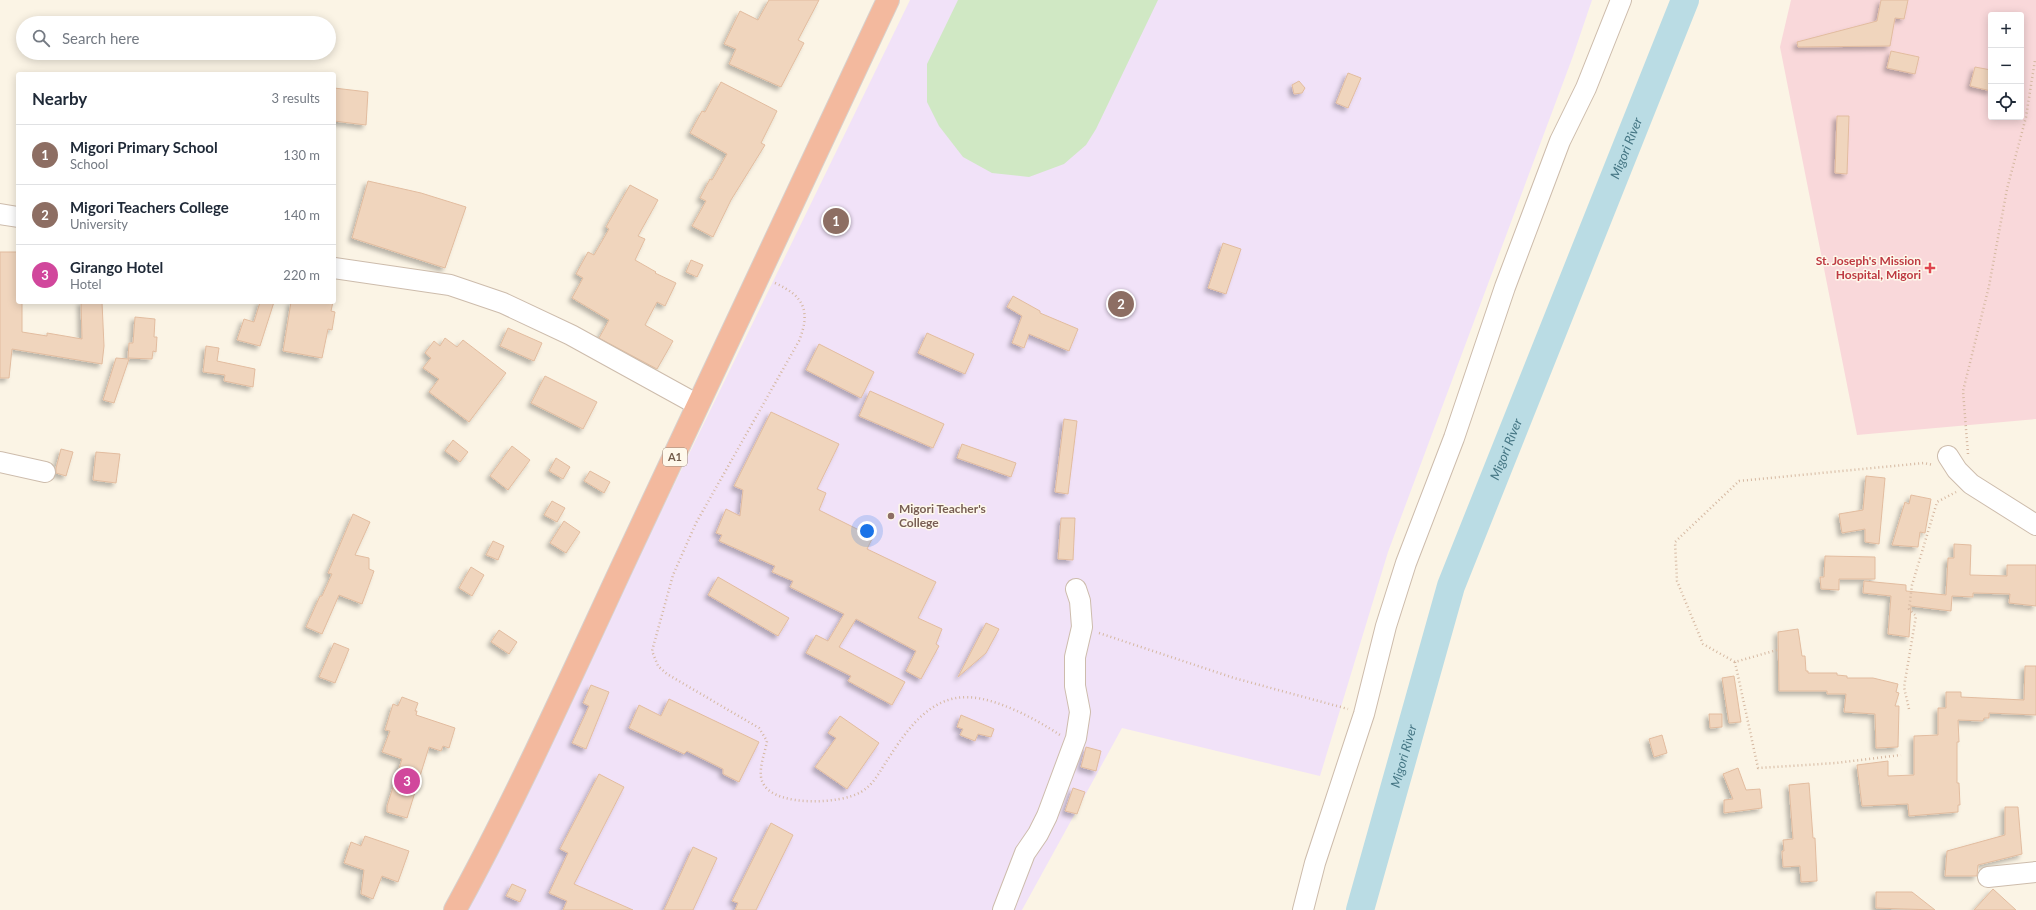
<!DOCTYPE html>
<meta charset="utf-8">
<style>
body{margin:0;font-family:Lato,sans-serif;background:#f6f6f7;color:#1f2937}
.controls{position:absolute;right:12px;top:12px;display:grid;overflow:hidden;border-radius:4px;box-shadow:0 2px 10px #0003}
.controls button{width:36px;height:36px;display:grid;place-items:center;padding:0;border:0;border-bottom:1px solid #e0e1e3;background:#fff;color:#1f2937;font:20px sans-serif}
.you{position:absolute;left:867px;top:531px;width:14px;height:14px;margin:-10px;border:3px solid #fff;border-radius:50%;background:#1a73e8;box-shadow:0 0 0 6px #1a73e833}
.badge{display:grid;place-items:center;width:26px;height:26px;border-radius:50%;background:#e1784e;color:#fff;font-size:13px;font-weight:700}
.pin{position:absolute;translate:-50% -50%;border:2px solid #fff;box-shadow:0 1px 4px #0006}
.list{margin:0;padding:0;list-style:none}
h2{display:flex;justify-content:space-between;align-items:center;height:52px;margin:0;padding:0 16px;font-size:17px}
h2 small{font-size:13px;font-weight:400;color:#747a83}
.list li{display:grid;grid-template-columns:26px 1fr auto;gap:12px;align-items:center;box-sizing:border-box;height:60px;padding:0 16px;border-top:1px solid #e0e1e3}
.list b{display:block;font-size:15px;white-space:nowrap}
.list p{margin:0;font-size:13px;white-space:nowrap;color:#747a83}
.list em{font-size:13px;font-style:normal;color:#747a83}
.icon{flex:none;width:22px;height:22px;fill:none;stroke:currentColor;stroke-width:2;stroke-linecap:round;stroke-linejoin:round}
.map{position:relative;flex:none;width:2036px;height:910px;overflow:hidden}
.search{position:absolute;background:#fff;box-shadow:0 2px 10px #0003;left:16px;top:16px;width:320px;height:44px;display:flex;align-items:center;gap:10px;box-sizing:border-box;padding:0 14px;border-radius:22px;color:#747a83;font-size:15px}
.panel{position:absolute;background:#fff;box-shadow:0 2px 10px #0003;left:16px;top:72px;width:320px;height:232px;border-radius:4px}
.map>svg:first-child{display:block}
.education{fill:#f1e2f8}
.medical{fill:#f9d8da;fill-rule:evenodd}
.green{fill:#d0e8c4}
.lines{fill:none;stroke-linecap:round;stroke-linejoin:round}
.river{stroke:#badce4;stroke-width:28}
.building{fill:#f0d5bd;stroke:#e2bc9f;filter:url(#shadow)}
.minor-casing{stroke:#cdbcac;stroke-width:22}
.highway-casing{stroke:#d8d1cd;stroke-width:24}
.path{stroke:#d5b8a1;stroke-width:2.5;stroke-dasharray:1 3;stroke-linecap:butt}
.minor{stroke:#fff;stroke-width:20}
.highway{stroke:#f3b99e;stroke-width:22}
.health-dot{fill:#e0444e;stroke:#fef8eb;stroke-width:1.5}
.education-dot{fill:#8d6e63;stroke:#fef8eb;stroke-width:1.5}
.labels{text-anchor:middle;stroke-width:3;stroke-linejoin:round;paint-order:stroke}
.shield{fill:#fef8eb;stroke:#9d8b7b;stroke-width:1}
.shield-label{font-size:11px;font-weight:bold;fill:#735c4b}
.health-label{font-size:12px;font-weight:bold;fill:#be3a42;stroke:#fef8eb;text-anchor:end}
.education-label{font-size:12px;font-weight:bold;fill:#785e54;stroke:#fef8eb;text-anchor:start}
.water-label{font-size:13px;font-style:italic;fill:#467785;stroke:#fef8eb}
</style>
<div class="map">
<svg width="2036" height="910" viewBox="0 0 2036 910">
<defs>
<filter id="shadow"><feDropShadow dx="-3.5" dy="3.5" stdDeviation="2" flood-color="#0004"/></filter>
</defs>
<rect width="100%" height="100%" fill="#fbf4e5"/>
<!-- education -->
<path class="education" d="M910 0H1592L1573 56 1388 552 1320 776 1122 728 1022 910H467Z"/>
<!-- medical -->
<path class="medical" d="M1791 0H2036V419L1857 435 1780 47ZM1991 15H2021V117H1991Z"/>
<!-- green -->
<path class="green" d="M958 0H1158L1096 129 1086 145 1064 164 1029 177 992 173 963 157 939 126 927 102V64Z"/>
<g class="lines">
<!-- river -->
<path class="river" id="s1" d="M1360 910 1451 586 1685 0"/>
</g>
<!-- building -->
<g class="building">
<path d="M769 0H819L798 40 804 43 781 87 729 64 736 49 724 44 740 11 758 20Z"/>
<path d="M1881 0H1908L1904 19 1895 18 1890 46 1798 47 1797 42 1877 21Z"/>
<path d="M1891 51 1919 57 1915 74 1887 68Z"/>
<path d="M1975 67 1991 70V91L1970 86Z"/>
<path d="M1348 73 1361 78 1348 108 1336 103Z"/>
<path d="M1299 81 1305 88 1302 93 1294 94 1292 85Z"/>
<path d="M721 82 777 111 761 143 765 145 731 200 713 237 692 226 706 201 700 198 710 179 712 180 727 154 690 133 702 111 705 112Z"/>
<path d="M334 88 368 92 366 125 334 121Z"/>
<path d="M1837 116H1849L1847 174 1835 173Z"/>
<path d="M368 181 421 193 466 207 445 268 352 238Z"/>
<path d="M630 185 658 200 638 236 645 239 635 260 656 272 655 273 676 283 665 306 657 302 645 325 673 341 657 369 599 338 609 320 572 298 583 278 576 274 588 252 594 255 609 229 606 227Z"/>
<path d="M1223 243 1241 249 1226 294 1208 288Z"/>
<path d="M0 252H18V302H22V332L47 336V333L82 339 81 302H102L104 346 102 364 12 349 9 378H0Z"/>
<path d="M691 260 703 265 697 277 686 272Z"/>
<path d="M1013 296 1040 311V313L1078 329 1069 351 1029 334 1024 348 1012 343 1022 316 1007 307Z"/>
<path d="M260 302H274L260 346 237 340 244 319 254 322Z"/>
<path d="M291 302H333L331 311 335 312 332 330 328 329 322 358 283 351Z"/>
<path d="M135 317 155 319 154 337H157L156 352 153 351 152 359 128 358 129 343H133Z"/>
<path d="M508 328 542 343 534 361 500 346Z"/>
<path d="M927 333 974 354 965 374 918 353Z"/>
<path d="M445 338 457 347 463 340 506 373 469 422 429 392 439 379 423 368 431 358 425 353 434 341 440 346Z"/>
<path d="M819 344 874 372 861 398 806 370Z"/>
<path d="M206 346 219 348 217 361 255 369 253 387 224 381 225 375 203 372Z"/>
<path d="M116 358 129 359 114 403 103 400Z"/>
<path d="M545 376 597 402 583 429 531 403Z"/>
<path d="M870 391 944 424 933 448 859 416Z"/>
<path d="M771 412 839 444 817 489 826 493 819 510 873 537 867 549 936 582 918 618 942 629 936 644 939 646 921 679 906 671 916 651 856 619 839 647 905 682 892 705 848 681 851 676 806 653 816 635 828 641 844 614 790 587 793 581 772 572 775 566 719 541 722 535 716 533 726 509 740 516 743 490 734 486Z"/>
<path d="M1064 419 1077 421 1068 494 1055 492Z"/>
<path d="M453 440 468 452 460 462 445 451Z"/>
<path d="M962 444 1016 463 1011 477 957 458Z"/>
<path d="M512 446 530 460 508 490 490 476Z"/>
<path d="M61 449 73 452 66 476 56 473V468Z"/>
<path d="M96 452 120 454 116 483 93 480Z"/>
<path d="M556 458 570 467 563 479 549 471Z"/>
<path d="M590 471 610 482 604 493 584 481Z"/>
<path d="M1866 476 1885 478 1879 544 1865 542V529L1842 533 1839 514 1863 510Z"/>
<path d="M1911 495 1931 499 1925 533 1920 532 1918 547 1892 545 1905 502 1909 504Z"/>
<path d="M552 501 565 508 557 522 544 515Z"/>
<path d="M353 514 370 522 355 555 369 558V569L374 571 362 604 339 595 322 634 306 627 320 596H322L332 574 328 573Z"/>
<path d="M1061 518H1075L1073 560 1058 559Z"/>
<path d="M564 521 580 532 566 553 550 543Z"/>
<path d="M493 541 504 546 498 560 486 555Z"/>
<path d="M1954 544 1971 545 1970 575 2007 576V565H2036V606L2009 603 2010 594 1973 593V597L1952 596 1951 611 1911 606 1909 637 1888 634 1891 596 1863 593 1864 581 1906 585V591L1946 595 1948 558H1954Z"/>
<path d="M1825 556 1875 557V579H1839V590L1821 589 1820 577H1824Z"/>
<path d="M471 567 484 575 472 596 459 588Z"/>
<path d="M718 577 789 618 778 636 708 595Z"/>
<path d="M986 623 999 629 986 653 958 677Z"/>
<path d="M1798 629 1802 656H1805L1806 671H1808V673H1837V675L1847 676V678H1873L1898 684 1896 692 1899 693 1895 706H1899L1898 747 1876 748 1875 714 1844 712 1846 694H1827V691H1779L1778 632Z"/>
<path d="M499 630 517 642 509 654 491 642Z"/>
<path d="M334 643 349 649 335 683 319 677Z"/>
<path d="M2025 666H2036V715L1989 713V718H1984L1983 721 1958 720 1959 742H1957V783H1959L1960 805H1958V812L1909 816 1908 804 1862 806 1857 765 1888 761V776L1914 775V736L1938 735V708H1946V692H1961V697L2024 700Z"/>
<path d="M1734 676 1741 722 1729 723 1722 678Z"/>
<path d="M591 685 609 692 586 749 572 743 589 706 583 703Z"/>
<path d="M402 697 418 703 415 711H417L416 715 455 728 449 748 443 746 441 751 429 747 407 818 387 812V806L402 759 382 752 390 731 385 730 393 704 398 706Z"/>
<path d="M669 699 759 742 739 782 723 774V769L687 751 684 754 629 728 639 705 661 716Z"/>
<path d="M1709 714H1722V727L1710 728Z"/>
<path d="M961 715 994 729 991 737 978 734 975 741 960 735 963 729 957 727Z"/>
<path d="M840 716 879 743 847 789 815 767 836 738 828 733Z"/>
<path d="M1662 735 1667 753 1654 757 1649 739Z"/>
<path d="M1086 747 1101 751 1096 771 1081 767Z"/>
<path d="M1738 768 1746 790 1760 789 1762 808 1724 813V800L1733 799 1723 774Z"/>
<path d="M599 774 624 787 574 884 633 910H563L567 901 549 893 568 853 560 849Z"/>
<path d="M1809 783 1813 838H1815L1817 881 1801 882 1800 866 1783 867 1782 851H1784L1783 840 1793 839 1789 785Z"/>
<path d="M1073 788 1085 792 1077 814 1065 811Z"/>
<path d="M2005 807H2018L2022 854 1978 865 1977 876H1945L1947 851 2005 835Z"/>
<path d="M771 823 793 835 756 910H735L738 903 732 901Z"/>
<path d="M365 836 409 851 398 882 382 876 373 899 361 894 364 870 344 863 351 842 361 846Z"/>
<path d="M693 847 717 858 693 910H664Z"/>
<path d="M512 884 526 890 520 902 506 896Z"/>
<path d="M1993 889 2016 910H1974Z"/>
<path d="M1876 892H1912L1935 910 1876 908Z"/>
</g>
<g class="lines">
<defs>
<g id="minor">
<path d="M0 214 18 217"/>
<path d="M334 268 450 285 503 303 571 335 698 405"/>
<path d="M1948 456 1957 470 1971 484 2036 525"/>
<path d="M0 462 45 472"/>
<path d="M1988 877 2036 872"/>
<path d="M1003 910 1025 853 1038 834 1047 816 1076 738 1080 712 1075 686V657L1082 627 1080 601 1076 589"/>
<path d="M1303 910 1315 863 1364 714 1386 626 1406 563 1454 438 1505 287 1560 141 1586 88 1621 0"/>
</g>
<path id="highway" d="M455 910C516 799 568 683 621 569 711 379 799 189 888 0"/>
</defs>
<!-- minor casing -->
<use href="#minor" class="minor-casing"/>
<!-- highway casing -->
<use href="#highway" class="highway-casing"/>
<!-- path -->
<g class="path">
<path d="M775 283C804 296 811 311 799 341L696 523 673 575 652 651 658 666 667 674 759 728 767 741C765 754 756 773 764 785 778 807 841 804 861 792 873 785 879 773 886 762 903 736 923 704 956 698 987 692 1034 718 1060 735"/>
<path d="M1968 454 1963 391 1989 286 2007 189 2026 117 2035 60"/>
<path d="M1099 633 1234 678 1348 709"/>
<path d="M1777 650 1735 662 1703 644 1677 581 1675 542 1739 481 1924 463 1933 465"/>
<path d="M1735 662 1758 768 1836 763 1901 755"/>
<path d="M1909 709 1904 687 1916 616 1909 609 1912 585 1937 502 1956 492"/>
</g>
<!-- minor -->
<use href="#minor" class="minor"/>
<!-- highway -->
<use href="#highway" class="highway"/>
</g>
<!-- markers -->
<path class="health-dot" d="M1928 262h4v4h4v4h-4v4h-4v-4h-4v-4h4z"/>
<circle class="education-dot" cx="891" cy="516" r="4"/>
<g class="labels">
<!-- shield labels -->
<rect class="shield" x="663" y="448" width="24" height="18" rx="3"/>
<g class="shield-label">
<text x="675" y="461">A1</text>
</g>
<!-- health labels -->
<g class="health-label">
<text x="1921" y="265">St. Joseph's Mission<tspan x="1921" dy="14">Hospital, Migori</tspan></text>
</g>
<!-- education labels -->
<g class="education-label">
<text x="899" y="513">Migori Teacher's<tspan x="899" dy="14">College</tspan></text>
</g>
<!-- water labels -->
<g class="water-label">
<text dy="5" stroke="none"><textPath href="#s1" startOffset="808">Migori River</textPath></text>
<text dy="5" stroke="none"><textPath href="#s1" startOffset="484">Migori River</textPath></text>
<text dy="5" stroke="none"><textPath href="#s1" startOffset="160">Migori River</textPath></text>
</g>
</g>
</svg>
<div class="controls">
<button>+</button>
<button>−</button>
<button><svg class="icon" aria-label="locate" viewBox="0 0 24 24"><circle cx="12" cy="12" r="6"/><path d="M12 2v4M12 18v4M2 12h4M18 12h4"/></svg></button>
</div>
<div class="you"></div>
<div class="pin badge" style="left:836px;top:221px;background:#8d6e63">1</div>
<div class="pin badge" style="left:1121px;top:304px;background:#8d6e63">2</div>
<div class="pin badge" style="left:407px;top:781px;background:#d1479c">3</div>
<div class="search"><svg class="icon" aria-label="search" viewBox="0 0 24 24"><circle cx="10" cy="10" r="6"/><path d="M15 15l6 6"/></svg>Search here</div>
<section class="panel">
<h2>Nearby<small>3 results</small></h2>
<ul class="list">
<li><span class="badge" style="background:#8d6e63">1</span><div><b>Migori Primary School</b><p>School</p></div><em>130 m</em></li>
<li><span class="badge" style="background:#8d6e63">2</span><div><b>Migori Teachers College</b><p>University</p></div><em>140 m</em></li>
<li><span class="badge" style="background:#d1479c">3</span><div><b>Girango Hotel</b><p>Hotel</p></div><em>220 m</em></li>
</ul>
</section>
</div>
